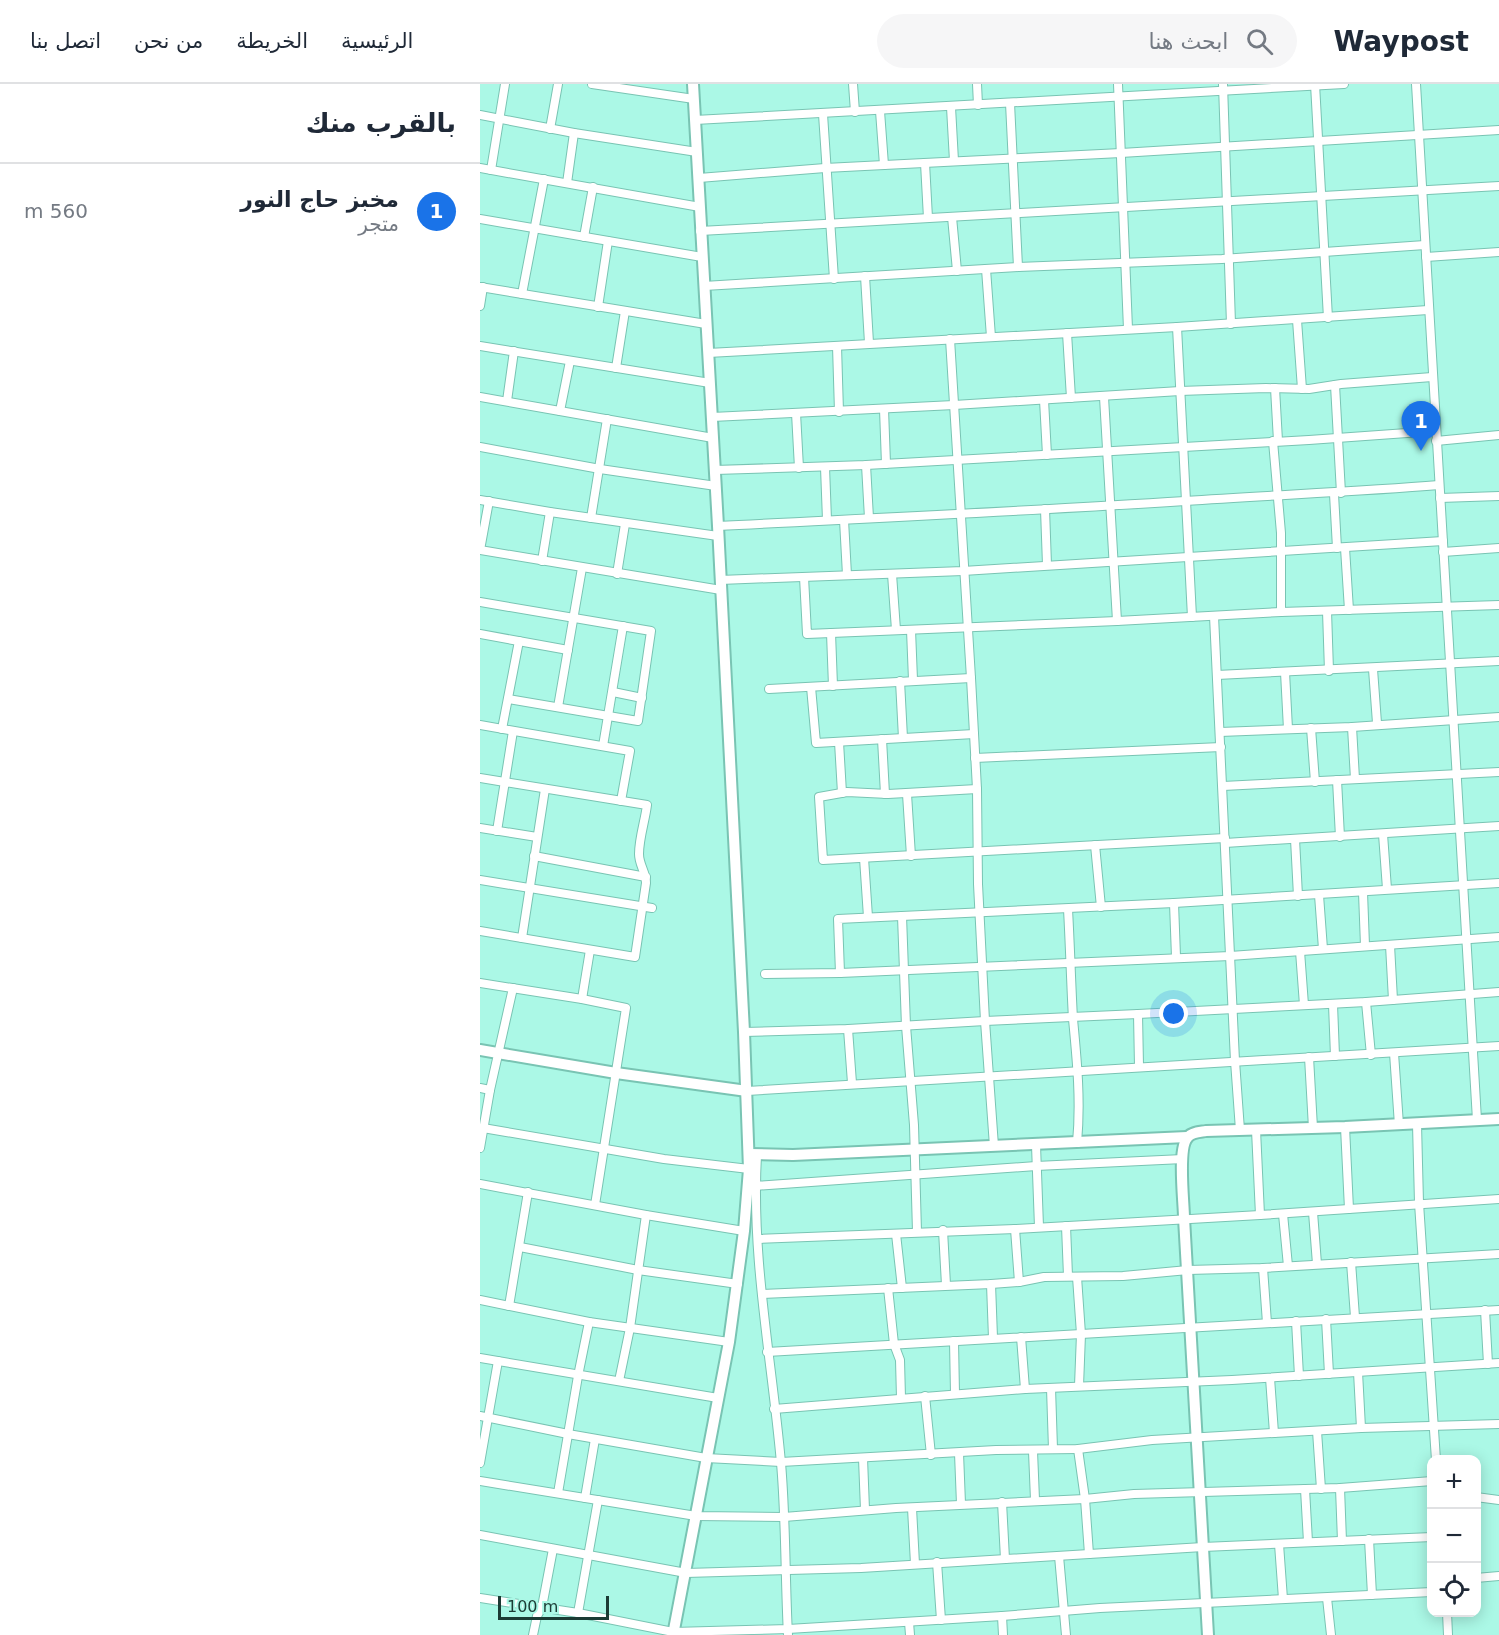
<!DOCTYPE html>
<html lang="ar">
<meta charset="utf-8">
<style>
body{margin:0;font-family:"DejaVu Sans",Vazirmatn,sans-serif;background:#f6f6f7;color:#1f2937;direction:rtl}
.controls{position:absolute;right:18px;bottom:18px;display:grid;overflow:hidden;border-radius:12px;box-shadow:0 3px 15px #0003}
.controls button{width:54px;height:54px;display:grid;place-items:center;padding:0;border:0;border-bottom:2px solid #e0e1e3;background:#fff;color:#1f2937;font:30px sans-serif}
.scale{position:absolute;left:18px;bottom:15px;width:111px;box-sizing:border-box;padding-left:6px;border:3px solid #1b3b34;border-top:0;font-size:16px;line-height:21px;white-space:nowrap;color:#1b3b34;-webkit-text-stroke:4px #abf8e6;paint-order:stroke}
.you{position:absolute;left:694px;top:930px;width:21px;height:21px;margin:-15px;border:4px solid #fff;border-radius:50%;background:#1a73e8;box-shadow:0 0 0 9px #1a73e833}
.badge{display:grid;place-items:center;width:39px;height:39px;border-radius:50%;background:#1a73e8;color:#fff;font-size:20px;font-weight:700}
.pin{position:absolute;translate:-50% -50px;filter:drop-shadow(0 2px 3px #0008)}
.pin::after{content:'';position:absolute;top:32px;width:21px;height:18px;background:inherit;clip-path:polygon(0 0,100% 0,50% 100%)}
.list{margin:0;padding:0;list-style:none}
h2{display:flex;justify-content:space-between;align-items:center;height:78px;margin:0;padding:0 24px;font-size:26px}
h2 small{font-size:20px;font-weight:400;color:#747a83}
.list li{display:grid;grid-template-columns:39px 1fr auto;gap:18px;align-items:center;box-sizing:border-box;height:96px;padding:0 24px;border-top:2px solid #e0e1e3}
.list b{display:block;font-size:22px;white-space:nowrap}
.list p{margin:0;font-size:20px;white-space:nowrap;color:#747a83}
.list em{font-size:20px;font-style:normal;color:#747a83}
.icon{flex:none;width:33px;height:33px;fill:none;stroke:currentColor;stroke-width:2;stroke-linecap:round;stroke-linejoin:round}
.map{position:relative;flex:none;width:1019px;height:1551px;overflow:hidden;direction:ltr}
header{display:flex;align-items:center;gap:36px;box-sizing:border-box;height:84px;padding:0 30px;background:#fff;border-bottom:2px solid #e0e1e3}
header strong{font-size:28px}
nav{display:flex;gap:33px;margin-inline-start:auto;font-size:21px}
.search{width:420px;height:54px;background:#f6f6f7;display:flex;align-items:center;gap:15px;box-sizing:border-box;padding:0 21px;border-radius:33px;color:#747a83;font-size:22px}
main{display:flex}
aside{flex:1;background:#fff}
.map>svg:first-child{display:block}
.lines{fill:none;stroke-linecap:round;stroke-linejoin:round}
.minor-casing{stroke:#79c4b3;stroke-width:10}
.tertiary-casing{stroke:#79c4b3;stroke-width:14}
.minor{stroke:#fff;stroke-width:8}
.tertiary{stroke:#fff;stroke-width:10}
</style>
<header>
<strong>Waypost</strong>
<div class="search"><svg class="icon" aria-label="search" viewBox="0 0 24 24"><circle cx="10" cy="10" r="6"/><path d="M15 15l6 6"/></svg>ابحث هنا</div>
<nav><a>الرئيسية</a><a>الخريطة</a><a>من نحن</a><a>اتصل بنا</a></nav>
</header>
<main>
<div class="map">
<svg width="1019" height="1551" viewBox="0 0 1019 1551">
<rect width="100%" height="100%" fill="#abf8e6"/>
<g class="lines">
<defs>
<g id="minor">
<path d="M112 0 214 15"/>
<path d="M373 0 375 28"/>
<path d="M497 0 498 21"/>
<path d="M638 0 648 245"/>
<path d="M743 0 751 240"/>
<path d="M835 0 848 234"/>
<path d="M936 0 997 1036"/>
<path d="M530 19 538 183"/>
<path d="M471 23 474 77"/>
<path d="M400 27 404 81"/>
<path d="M343 30 354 195"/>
<path d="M0 31 94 49 217 68"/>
<path d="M215 36 864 0"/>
<path d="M70 45 78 0"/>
<path d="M445 79 448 134"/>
<path d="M0 84 220 123"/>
<path d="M11 86 25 0"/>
<path d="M219 94 345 84 641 69 1019 46"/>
<path d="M87 99 94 49"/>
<path d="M472 133 477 187"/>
<path d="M0 135 222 173"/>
<path d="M220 147 1019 102"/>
<path d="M104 153 113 103"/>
<path d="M946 173 1019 168"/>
<path d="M506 185 511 253"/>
<path d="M385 192 389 259"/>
<path d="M224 202 538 183 742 175 945 161"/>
<path d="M0 203 226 240"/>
<path d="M42 210 64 95"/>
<path d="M0 222 3 203"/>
<path d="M118 223 128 157"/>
<path d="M817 236 822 305"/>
<path d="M697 243 712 533"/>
<path d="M587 249 591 314"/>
<path d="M470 255 491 594 497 705 498 800 505 937 514 1062"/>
<path d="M0 262 230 299"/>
<path d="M357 262 359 328"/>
<path d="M228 269 697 243 948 226"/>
<path d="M136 284 145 227"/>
<path d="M855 301 861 409"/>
<path d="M795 304 798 357"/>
<path d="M0 313 233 354"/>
<path d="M624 313 637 537"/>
<path d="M564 316 567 371"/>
<path d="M27 317 34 267"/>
<path d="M404 325 406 380"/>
<path d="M80 327 90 277"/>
<path d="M316 329 319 384"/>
<path d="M232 333 474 321 700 307 786 304 829 305 861 300 952 293"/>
<path d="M793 357 801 449V528"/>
<path d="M956 357 1019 351"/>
<path d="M0 363 120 385 236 402"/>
<path d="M386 381 389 434"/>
<path d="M345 383 347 436"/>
<path d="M235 386 386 381 829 356 955 347"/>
<path d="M854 410 857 464"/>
<path d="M960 414 1019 412"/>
<path d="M0 416 70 428 238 452"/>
<path d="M565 425 567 481"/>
<path d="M111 434 127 335"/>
<path d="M364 436 367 491"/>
<path d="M238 442C394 434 550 427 705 417 790 411 875 408 959 401"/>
<path d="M865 464 869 526"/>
<path d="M0 466 241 506"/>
<path d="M0 466 9 417"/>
<path d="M963 468 1019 464"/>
<path d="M62 477 70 428"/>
<path d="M137 490 145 440"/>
<path d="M412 490 416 546"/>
<path d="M324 493 327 550 637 537 801 528 1019 521"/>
<path d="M240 496 483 487 963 457"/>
<path d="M0 518 171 547 158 637 28 615"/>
<path d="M847 527 849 587"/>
<path d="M734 532 755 977 760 1046"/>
<path d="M431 546 433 596"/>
<path d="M351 549 353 602"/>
<path d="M0 550 88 566"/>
<path d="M893 585 897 639"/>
<path d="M805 588 808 645"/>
<path d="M737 591 1019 577"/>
<path d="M420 597 423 654"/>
<path d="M331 603 336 659 494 650"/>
<path d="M289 605 491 594"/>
<path d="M133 608 162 614"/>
<path d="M78 623 102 484"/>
<path d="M0 641 150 667 141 717"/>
<path d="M872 643 875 695"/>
<path d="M831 644 835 698"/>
<path d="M22 645 39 557"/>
<path d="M740 648 872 643 1019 633"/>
<path d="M402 655 405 710"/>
<path d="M359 658 362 709"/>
<path d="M123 662 143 542"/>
<path d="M495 674 741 663"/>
<path d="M0 694 167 721C165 737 159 754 159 770 159 781 166 788 166 799L155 873 0 847"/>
<path d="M857 696 860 753"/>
<path d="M743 702 1019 688"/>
<path d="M497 705 408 710 367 708 339 713 343 776 745 754"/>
<path d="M427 710 431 772"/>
<path d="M0 744 57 753"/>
<path d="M17 747 33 647"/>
<path d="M903 750 907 805"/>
<path d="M815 755 818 812"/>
<path d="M745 759 1019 742"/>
<path d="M615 761 621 823"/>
<path d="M54 772 166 793"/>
<path d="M384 774 388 833"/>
<path d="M0 796 172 824"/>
<path d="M883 808 885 862"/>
<path d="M839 811 843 865"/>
<path d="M694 819 696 873"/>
<path d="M588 825C590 861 591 898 593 935 597 977 601 1017 597 1059"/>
<path d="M422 832 426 942 434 1041 437 1148"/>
<path d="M42 854 65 705"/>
<path d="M910 861 913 916"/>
<path d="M820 867 824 921"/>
<path d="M360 889 358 835 694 819 1019 799"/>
<path d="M285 890 360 889 750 872 1019 853"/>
<path d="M0 899 102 915 146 924 115 1121"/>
<path d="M102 915 110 866"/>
<path d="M886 918 891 971"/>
<path d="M853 920 855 972"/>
<path d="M658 930 659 982"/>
<path d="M368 945 372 999"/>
<path d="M264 948 368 945 505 937 658 930 886 918 1019 908"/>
<path d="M914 969 919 1041"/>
<path d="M829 973 833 1044"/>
<path d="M0 1004 10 1006"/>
<path d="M267 1007 1019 962"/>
<path d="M937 1040 939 1119 956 1376"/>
<path d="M865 1043 869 1125"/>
<path d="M3 1044 184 1075 269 1085"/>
<path d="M776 1046 780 1131"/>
<path d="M556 1061 559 1143"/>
<path d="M0 1064 10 1006 33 904"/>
<path d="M277 1071C271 1174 292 1276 301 1379 306 1436 305 1494 308 1551"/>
<path d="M0 1100 166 1131 264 1147"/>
<path d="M275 1102 556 1082 703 1075"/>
<path d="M833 1128 837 1180"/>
<path d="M803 1130 808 1182"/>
<path d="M586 1142 588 1192"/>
<path d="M535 1145 539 1198"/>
<path d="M463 1146 466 1201"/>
<path d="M416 1150 422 1204"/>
<path d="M278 1155 535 1145 780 1131 1019 1115"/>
<path d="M40 1163 158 1186 258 1200"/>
<path d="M871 1178 875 1233"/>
<path d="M783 1184 787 1239"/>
<path d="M597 1193 601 1250 599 1302"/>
<path d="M511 1200 513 1254"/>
<path d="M408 1204 414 1260 420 1276 421 1314"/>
<path d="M282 1210 511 1200 539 1198 564 1193 643 1192 708 1186 783 1184 1019 1170"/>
<path d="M0 1216 109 1238 249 1258"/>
<path d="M29 1222 48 1108"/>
<path d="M1005 1226 1008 1280"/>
<path d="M846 1235 849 1290"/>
<path d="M816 1237 819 1292"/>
<path d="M541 1253 545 1305"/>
<path d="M474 1257 475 1310"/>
<path d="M287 1268 1019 1226"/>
<path d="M0 1274 238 1314"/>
<path d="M878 1288 881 1344"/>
<path d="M790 1294 794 1349"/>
<path d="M139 1297 150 1244 166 1131"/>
<path d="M571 1304 573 1365"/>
<path d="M445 1312 451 1371"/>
<path d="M294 1325 545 1305 752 1296 1019 1279"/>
<path d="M0 1332 88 1350 226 1374 301 1378 516 1366 598 1365 672 1356 881 1344 1019 1340"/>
<path d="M837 1347 841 1405"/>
<path d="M598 1365 605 1415 609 1470"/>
<path d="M553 1367 555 1416"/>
<path d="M479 1369 481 1420"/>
<path d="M383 1374 385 1426"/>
<path d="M0 1379 18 1277"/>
<path d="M0 1397 216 1432 304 1433 416 1424 605 1415 654 1410 860 1404 952 1397"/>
<path d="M860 1404 862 1457"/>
<path d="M825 1405 828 1458"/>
<path d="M78 1409 98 1292 109 1238"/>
<path d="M996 1413 1019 1416"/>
<path d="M105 1414 115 1355"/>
<path d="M522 1418 525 1475"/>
<path d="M432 1424 435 1480"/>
<path d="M0 1451 206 1489 381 1484 723 1463 952 1453"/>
<path d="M889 1455 892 1511"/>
<path d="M799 1460 803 1515"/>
<path d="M579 1472 586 1551"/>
<path d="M457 1478 461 1536"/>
<path d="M996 1494 1019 1492"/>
<path d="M0 1514 98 1529 193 1548 308 1545 522 1532 620 1524 952 1508"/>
<path d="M847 1514 851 1551"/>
<path d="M967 1528 968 1551"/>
<path d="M98 1529 118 1416"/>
<path d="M522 1532 523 1551"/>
<path d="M429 1538 430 1551"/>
<path d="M53 1551 57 1532 62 1523 73 1465"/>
</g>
<g id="tertiary">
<path d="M0 966 136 989 267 1007"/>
<path d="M269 1070 313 1071 707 1053"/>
<path d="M193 1551 249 1258 264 1147 269 1085 264 948 238 442 213 0"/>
<path d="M728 1551 704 1134C704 1118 697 1063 708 1053 712 1048 721 1048 726 1047L865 1043 1019 1035"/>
</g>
</defs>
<!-- minor casing -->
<use href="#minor" class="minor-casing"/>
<!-- tertiary casing -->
<use href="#tertiary" class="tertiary-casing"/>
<!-- minor -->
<use href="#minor" class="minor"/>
<!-- tertiary -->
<use href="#tertiary" class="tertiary"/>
</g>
</svg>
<div class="controls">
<button>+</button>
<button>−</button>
<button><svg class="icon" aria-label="locate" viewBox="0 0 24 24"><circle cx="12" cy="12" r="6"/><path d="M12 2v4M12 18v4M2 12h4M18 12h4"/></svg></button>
</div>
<div class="scale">100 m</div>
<div class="you"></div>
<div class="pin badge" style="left:941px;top:367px">1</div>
</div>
<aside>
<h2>بالقرب منك<small></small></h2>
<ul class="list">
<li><span class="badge">1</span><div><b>مخبز حاج النور</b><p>متجر</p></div><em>560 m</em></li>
</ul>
</aside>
</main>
